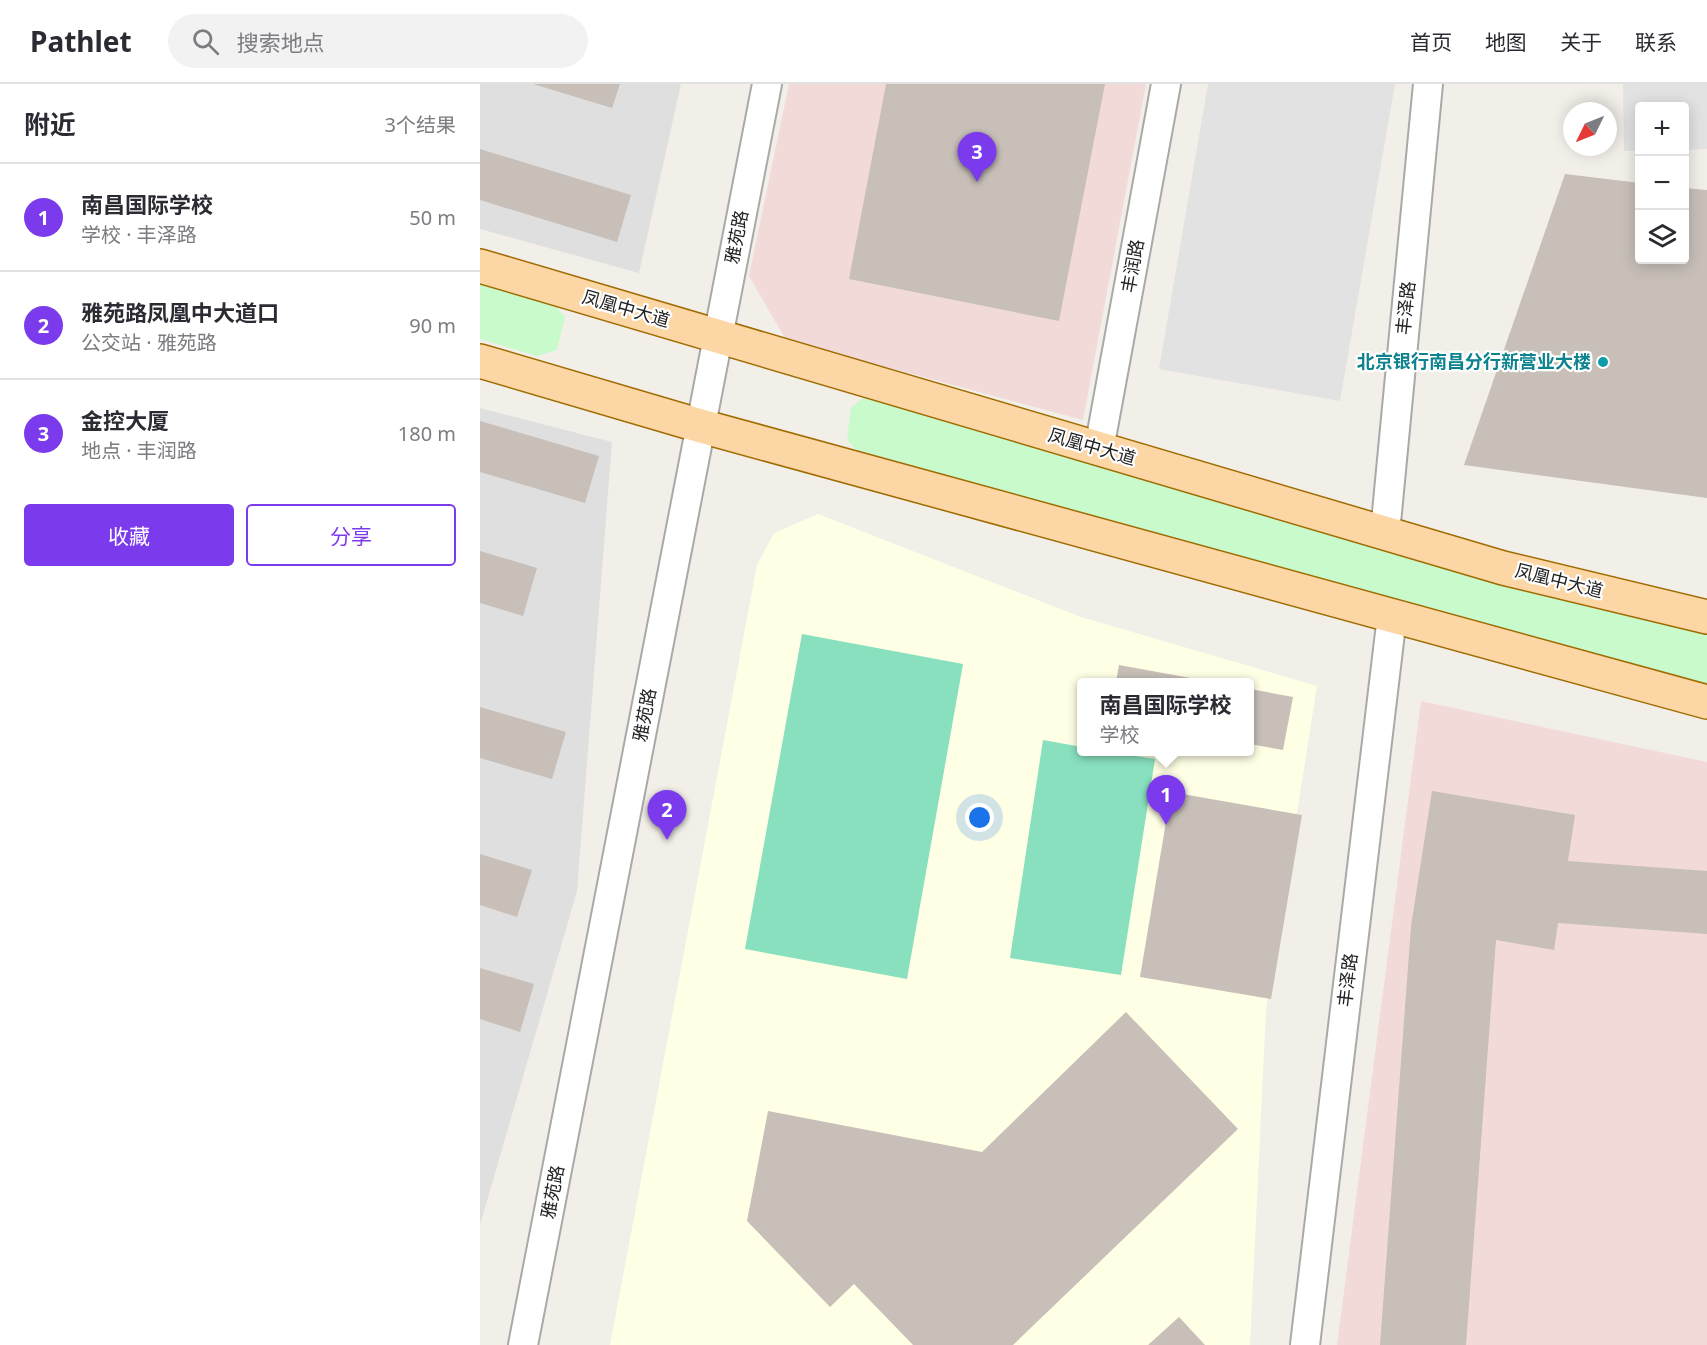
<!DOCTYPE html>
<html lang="zh">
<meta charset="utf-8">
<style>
body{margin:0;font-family:"Noto Sans","Noto Sans SC",sans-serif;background:#f2f2f3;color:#2b2b33}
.controls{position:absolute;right:18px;top:18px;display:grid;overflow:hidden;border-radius:6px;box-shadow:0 3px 15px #0003}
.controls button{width:54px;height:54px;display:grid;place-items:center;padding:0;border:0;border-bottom:2px solid #e1e1e2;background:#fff;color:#2b2b33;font:30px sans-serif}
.compass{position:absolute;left:1083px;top:18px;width:54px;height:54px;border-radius:50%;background:#fff;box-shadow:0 3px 15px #0003;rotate:227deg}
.you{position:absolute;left:500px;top:734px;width:21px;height:21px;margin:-15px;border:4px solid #fff;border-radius:50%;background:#1a73e8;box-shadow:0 0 0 9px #1a73e833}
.badge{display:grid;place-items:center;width:39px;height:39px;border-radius:50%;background:#7c3aed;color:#fff;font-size:20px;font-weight:700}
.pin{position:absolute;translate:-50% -50px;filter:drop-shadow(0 2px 3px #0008)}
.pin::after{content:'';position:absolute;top:32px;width:21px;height:18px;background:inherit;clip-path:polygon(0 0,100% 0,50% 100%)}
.popup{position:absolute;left:597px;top:594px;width:177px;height:78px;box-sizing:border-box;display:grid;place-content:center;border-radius:6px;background:#fff;filter:drop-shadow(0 2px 4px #0005);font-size:20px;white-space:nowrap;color:#7c7c81}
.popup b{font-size:22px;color:#2b2b33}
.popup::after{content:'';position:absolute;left:50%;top:100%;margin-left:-12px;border:12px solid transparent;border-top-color:#fff}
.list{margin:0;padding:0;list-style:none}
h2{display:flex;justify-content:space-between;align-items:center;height:78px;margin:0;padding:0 24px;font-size:26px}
h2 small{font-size:20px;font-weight:400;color:#7c7c81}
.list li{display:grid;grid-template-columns:39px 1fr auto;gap:18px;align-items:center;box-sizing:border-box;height:108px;padding:0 24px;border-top:2px solid #e1e1e2}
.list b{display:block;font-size:22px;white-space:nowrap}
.list p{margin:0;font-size:20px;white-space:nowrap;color:#7c7c81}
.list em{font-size:20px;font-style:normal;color:#7c7c81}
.actions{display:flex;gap:12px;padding:18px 24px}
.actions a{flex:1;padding:14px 0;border:2px solid #7c3aed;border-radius:6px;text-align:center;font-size:21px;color:#7c3aed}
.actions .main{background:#7c3aed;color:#fff}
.icon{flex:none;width:33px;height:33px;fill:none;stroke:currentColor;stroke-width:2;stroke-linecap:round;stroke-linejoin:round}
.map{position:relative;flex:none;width:1227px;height:1261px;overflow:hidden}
header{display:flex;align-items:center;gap:36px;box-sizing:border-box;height:84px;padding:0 30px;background:#fff;border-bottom:2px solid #e1e1e2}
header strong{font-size:28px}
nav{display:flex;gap:33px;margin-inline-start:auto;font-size:21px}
.search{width:420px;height:54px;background:#f2f2f3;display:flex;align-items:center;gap:15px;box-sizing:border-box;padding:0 21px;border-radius:33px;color:#7c7c81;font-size:22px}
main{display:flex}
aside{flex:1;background:#fff}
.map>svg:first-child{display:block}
.residential{fill:#e0dfdf}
.commercial{fill:#f2dad9}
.education{fill:#ffffe5;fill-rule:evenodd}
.park{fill:#c8facc}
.pitch{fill:#88e0be}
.parking{fill:#e2e2e2}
.building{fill:#c7bfb8}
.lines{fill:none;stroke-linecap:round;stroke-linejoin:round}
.minor-casing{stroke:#a9a9a9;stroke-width:32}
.major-casing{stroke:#a06b00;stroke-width:36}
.minor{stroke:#fff;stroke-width:28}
.major{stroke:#fcd6a4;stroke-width:33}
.culture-dot{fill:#0f9aa8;stroke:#fff;stroke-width:2}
.labels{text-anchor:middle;stroke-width:4.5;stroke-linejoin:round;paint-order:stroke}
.street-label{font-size:18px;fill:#222;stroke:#fff}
.culture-label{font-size:18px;font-weight:bold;fill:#0d838f;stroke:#fff;text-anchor:end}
</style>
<header>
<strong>Pathlet</strong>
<div class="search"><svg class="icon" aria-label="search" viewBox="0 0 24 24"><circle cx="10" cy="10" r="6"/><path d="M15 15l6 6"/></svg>搜索地点</div>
<nav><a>首页</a><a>地图</a><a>关于</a><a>联系</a></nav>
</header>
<main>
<aside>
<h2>附近<small>3个结果</small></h2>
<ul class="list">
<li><span class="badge">1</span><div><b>南昌国际学校</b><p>学校 · 丰泽路</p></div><em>50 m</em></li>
<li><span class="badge">2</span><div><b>雅苑路凤凰中大道口</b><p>公交站 · 雅苑路</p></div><em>90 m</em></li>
<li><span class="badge">3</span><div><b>金控大厦</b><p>地点 · 丰润路</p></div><em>180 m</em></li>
</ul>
<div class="actions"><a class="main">收藏</a><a>分享</a></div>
</aside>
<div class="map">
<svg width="1227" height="1261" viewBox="0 0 1227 1261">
<rect width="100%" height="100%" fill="#f2efe9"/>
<!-- residential -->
<g class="residential">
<path d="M0 0H201L159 189 0 145Z"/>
<path d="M0 324 132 358 97 807 0 1141Z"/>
</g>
<!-- commercial -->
<g class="commercial">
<path d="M309 0H666L603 336 306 256 269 192Z"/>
<path d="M941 617 1227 678V1261H857Z"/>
</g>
<!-- education -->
<path class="education" d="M338 430 601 533 837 602 786 926 770 1261H130L277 481 294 449ZM602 598H770V668H602Z"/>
<!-- park -->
<g class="park">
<path d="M0 199 74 220 85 233 77 266 57 272 0 255Z"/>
<path d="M384 313 1092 514 1227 544V601L1148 587 375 365 367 356 371 324Z"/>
</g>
<!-- pitch -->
<g class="pitch">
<path d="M322 550 483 580 427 895 265 865Z"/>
<path d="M563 656 602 663V668H631L675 675 641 891 530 874Z"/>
</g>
<!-- parking -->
<g class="parking">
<path d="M728 0H915L860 317 679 285Z"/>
<path d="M1143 0H1227V65L1205 66 1204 22H1160L1159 67H1144Z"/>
</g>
<!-- building -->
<g class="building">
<path d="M53 0H140L132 24Z"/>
<path d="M406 0H625L579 237 369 195Z"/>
<path d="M0 65 151 111 137 158 0 116Z"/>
<path d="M1085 90 1160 99V176H1204V104L1227 106V414L984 381Z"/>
<path d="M0 337 119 372 105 419 0 388Z"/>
<path d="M0 467 57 484 43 532 0 519Z"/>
<path d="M639 581 727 597V598H636Z"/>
<path d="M770 605 813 613 803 666 770 660Z"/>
<path d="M0 623 86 648 72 695 0 674Z"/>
<path d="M952 707 1095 731 1088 777 1227 787V850L1078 839 1074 866 1016 856 986 1261H900L931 842Z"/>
<path d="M691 708 822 731 791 915 660 893Z"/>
<path d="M0 770 52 786 37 833 0 821Z"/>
<path d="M0 884 54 900 40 948 0 935Z"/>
<path d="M646 928 758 1045 533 1261H433L374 1200 350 1223 267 1137 288 1027 502 1068Z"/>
<path d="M699 1233 725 1261H668Z"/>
</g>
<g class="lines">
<defs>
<g id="minor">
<path d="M619 365 686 0"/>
<path d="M905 449 948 0"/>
<path d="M43 1261 287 0"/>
<path d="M825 1261 912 532"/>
</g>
<g id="major">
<path d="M0 182 1023 484 1227 533"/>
<path d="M0 277 221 342 1227 618"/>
</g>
</defs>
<!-- minor casing -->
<use href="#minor" class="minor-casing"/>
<!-- major casing -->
<use href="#major" class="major-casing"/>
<!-- minor -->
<use href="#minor" class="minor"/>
<!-- major -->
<use href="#major" class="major"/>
</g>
<!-- markers -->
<circle class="culture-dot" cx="1123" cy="278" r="6"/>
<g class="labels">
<!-- street labels -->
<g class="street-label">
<text transform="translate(257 153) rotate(-79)" y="6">雅苑路</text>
<text transform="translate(653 182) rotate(-80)" y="6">丰润路</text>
<text transform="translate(926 224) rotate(-84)" y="6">丰泽路</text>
<text transform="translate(146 225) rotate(16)" y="6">凤凰中大道</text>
<text transform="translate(612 363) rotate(16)" y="6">凤凰中大道</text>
<text transform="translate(1079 497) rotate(14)" y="6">凤凰中大道</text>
<text transform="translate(165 631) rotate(-79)" y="6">雅苑路</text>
<text transform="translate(868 896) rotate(-83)" y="6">丰泽路</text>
<text transform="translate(73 1108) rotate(-79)" y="6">雅苑路</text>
</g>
<!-- culture labels -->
<g class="culture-label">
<text x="1111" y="284">北京银行南昌分行新营业大楼</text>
</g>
</g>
</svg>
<div class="controls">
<button>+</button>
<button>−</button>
<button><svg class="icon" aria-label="layers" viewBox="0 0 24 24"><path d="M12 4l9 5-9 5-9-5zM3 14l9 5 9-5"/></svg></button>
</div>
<svg class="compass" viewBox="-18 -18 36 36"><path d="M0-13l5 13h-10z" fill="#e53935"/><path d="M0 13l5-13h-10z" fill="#7c7c81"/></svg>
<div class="you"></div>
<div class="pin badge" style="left:686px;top:741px">1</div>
<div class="popup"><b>南昌国际学校</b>学校</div>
<div class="pin badge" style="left:187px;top:756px">2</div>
<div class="pin badge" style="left:497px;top:98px">3</div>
</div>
</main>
